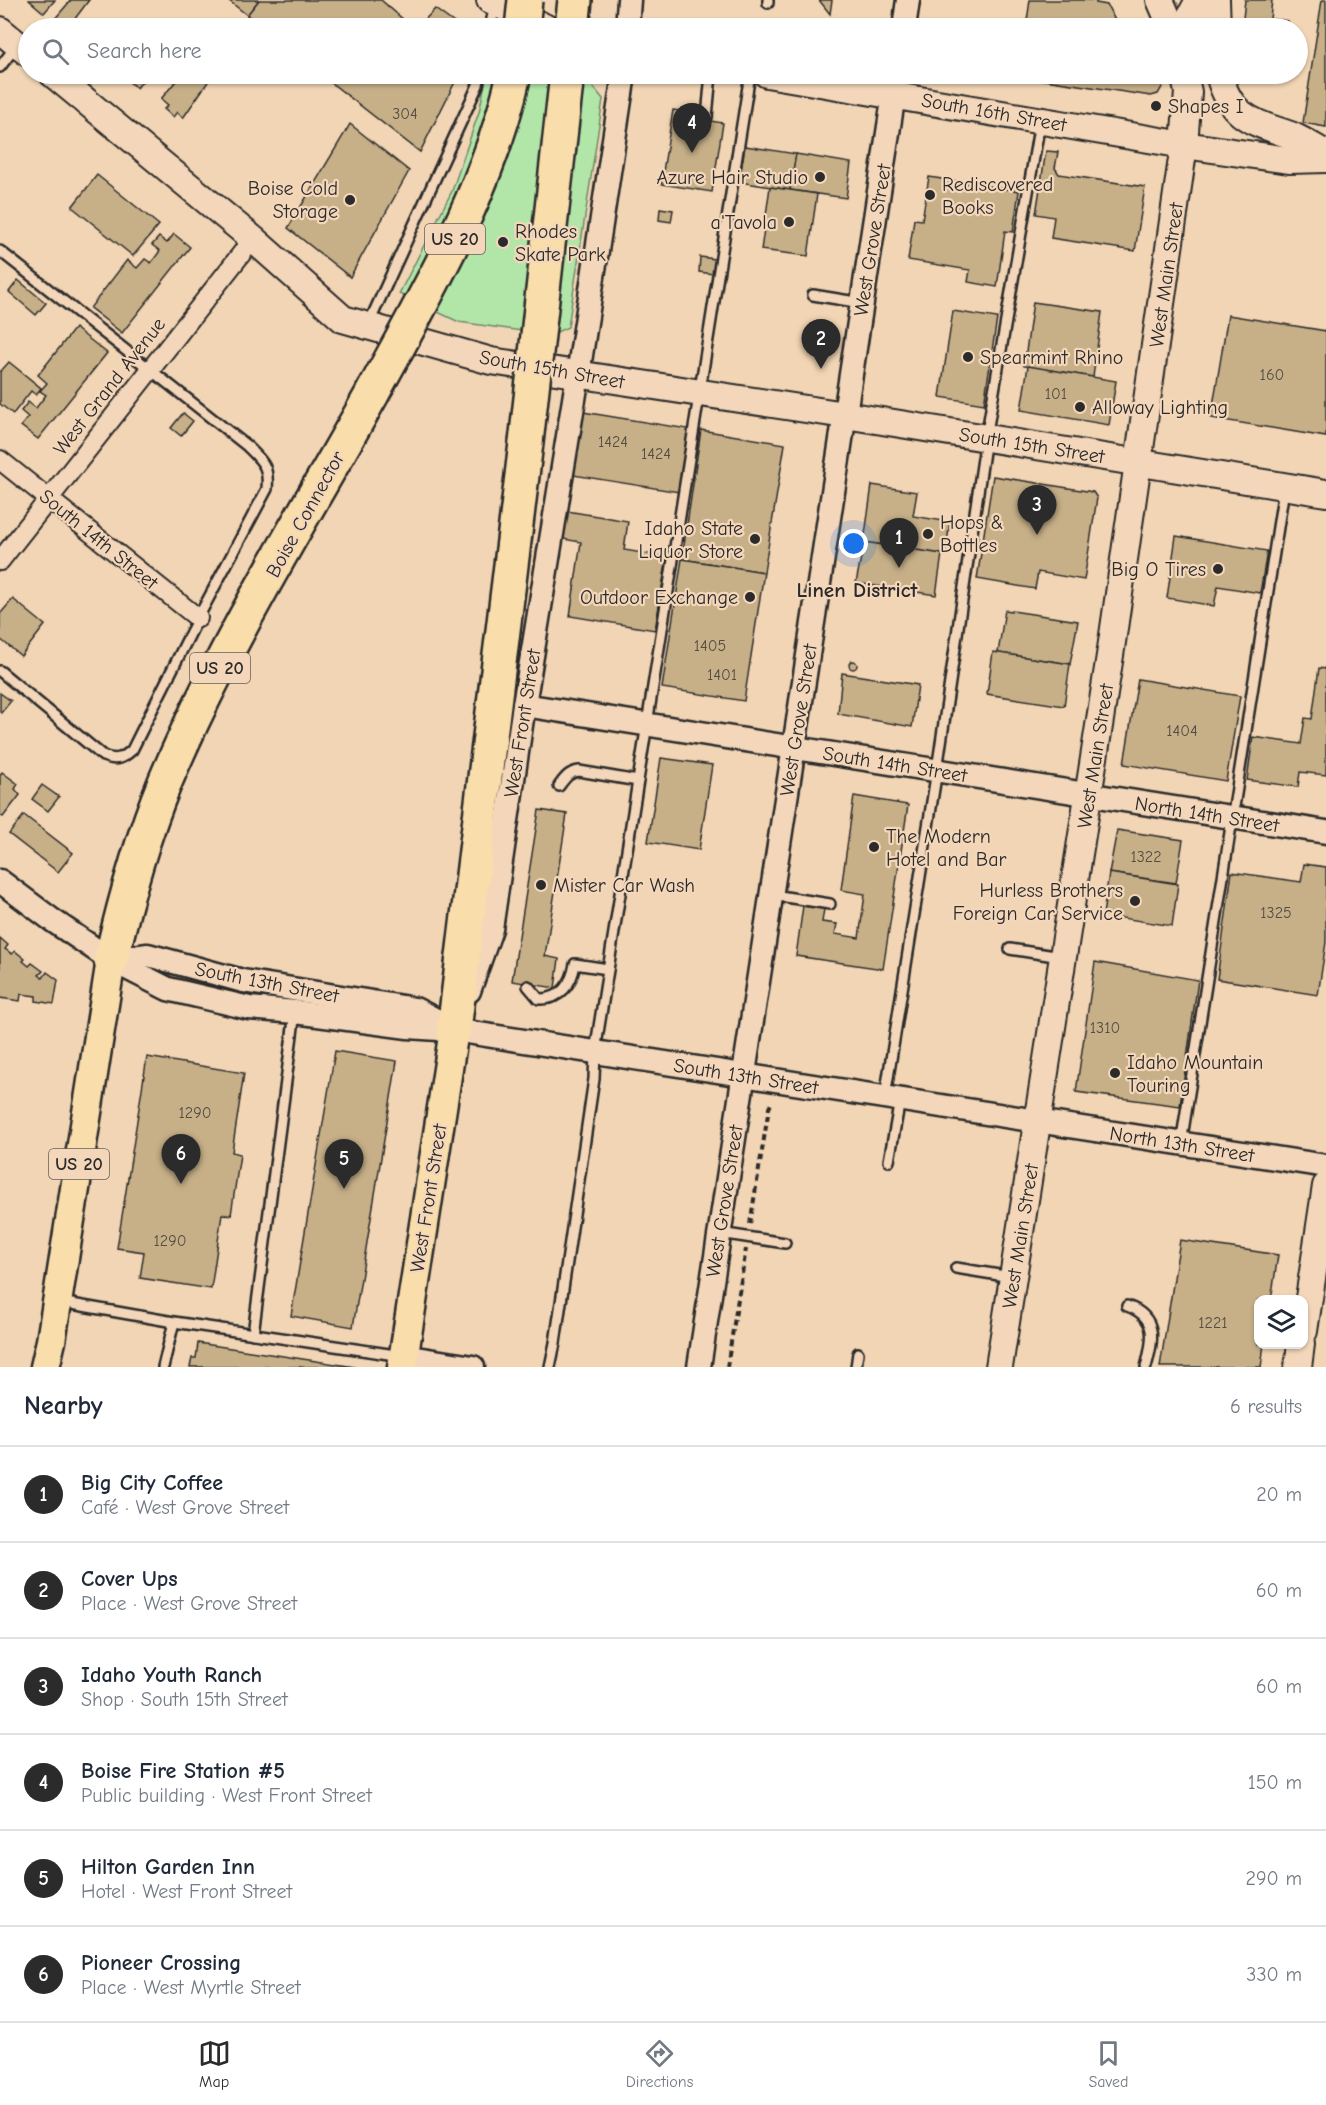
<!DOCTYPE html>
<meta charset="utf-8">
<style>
body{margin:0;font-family:"Comic Neue",sans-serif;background:#f2f2f3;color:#1f2937}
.controls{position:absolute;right:18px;bottom:18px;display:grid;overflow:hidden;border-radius:12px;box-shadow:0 2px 4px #0004}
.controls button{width:54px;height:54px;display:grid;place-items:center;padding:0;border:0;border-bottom:2px solid #e0e1e3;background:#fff;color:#1f2937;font:30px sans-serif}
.you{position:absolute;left:854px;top:544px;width:21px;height:21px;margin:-15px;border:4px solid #fff;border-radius:50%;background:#1a73e8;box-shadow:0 0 0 9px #1a73e833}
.badge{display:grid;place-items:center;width:39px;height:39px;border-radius:50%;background:#2b2b2b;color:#fff;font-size:20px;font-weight:700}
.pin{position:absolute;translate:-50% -50px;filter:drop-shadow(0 2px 3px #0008)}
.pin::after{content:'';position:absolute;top:32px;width:21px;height:18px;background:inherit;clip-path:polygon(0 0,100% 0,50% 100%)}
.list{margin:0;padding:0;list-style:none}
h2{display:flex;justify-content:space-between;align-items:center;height:78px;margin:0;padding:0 24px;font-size:26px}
h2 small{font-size:20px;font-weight:400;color:#747a83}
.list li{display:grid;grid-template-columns:39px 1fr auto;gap:18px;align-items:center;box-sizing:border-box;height:96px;padding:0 24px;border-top:2px solid #e0e1e3}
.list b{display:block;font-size:22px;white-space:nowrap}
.list p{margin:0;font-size:20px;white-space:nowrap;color:#747a83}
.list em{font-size:20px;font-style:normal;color:#747a83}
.icon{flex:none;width:33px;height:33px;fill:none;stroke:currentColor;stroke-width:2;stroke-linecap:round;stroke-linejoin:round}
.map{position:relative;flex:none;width:1326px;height:1367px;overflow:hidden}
.search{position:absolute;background:#fff;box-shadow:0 2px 4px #0004;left:18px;right:18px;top:18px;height:66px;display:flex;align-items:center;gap:15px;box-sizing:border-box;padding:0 21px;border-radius:33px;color:#747a83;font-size:22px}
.sheet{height:654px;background:#fff}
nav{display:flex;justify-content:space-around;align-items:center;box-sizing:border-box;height:84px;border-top:2px solid #e0e1e3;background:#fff;font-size:16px;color:#747a83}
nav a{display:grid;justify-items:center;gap:3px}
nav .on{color:#2b2b2b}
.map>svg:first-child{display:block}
.green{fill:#b2e6a8;stroke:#6e886a;stroke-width:1.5}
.building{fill:#c7b088;stroke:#2b2b2b;stroke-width:1.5}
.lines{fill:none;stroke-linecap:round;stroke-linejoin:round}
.service-casing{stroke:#2b2b2b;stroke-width:14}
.minor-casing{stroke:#2b2b2b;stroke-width:22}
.tertiary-casing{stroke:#2b2b2b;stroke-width:27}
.secondary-casing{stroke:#2b2b2b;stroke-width:30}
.primary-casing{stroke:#2b2b2b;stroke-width:33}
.motorway-casing{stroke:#2b2b2b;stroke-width:38}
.path{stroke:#2b2b2b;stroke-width:4;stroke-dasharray:6 4.5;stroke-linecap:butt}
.service{stroke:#f4d7ba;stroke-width:9}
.minor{stroke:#f4d7ba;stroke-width:18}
.tertiary{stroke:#f4d7ba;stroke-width:22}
.secondary{stroke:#f4d7ba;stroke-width:26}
.primary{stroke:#f9ddab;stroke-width:28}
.motorway{stroke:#f9ddab;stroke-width:33}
.motorway-bridge-casing{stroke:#2b2b2b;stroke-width:38;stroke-linecap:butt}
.motorway-bridge{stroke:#f9ddab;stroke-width:33}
.poi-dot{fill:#2b2b2b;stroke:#f4d7ba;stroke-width:2}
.labels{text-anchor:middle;stroke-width:4.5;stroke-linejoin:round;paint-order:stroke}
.number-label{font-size:16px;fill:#524c42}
.shield{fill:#f4d7ba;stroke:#675f56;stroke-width:1.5}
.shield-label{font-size:18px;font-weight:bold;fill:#2b2b2b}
.poi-label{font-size:20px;fill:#2b2b2b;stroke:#f4d7ba;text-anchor:start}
.street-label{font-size:20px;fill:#2b2b2b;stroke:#f4d7ba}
.neighbourhood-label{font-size:21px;font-weight:bold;fill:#2b2b2b;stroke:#f4d7ba}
</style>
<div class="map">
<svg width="1326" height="1367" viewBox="0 0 1326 1367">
<rect width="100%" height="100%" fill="#f2d5b4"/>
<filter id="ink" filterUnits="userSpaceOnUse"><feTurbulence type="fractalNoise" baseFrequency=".0167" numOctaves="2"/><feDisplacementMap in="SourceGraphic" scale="12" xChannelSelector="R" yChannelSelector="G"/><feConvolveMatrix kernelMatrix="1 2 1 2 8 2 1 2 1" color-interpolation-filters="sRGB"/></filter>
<g filter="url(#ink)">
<!-- green -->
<path class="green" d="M487 74H545L553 79 591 84 603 99 568 327 550 335 459 322 399 294 452 191 479 112Z"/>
<!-- building -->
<g class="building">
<path d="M29 0H55L44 13Z"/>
<path d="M71 0H89L68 28H64L54 20Z"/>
<path d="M228 0H259L247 15Z"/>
<path d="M259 0H381L413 28H264L247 15Z"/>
<path d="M819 0H832L830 14Z"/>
<path d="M1030 0H1096V3L1107 5 1119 28H1026Z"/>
<path d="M1245 0H1272L1270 19 1288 21 1287 28H1242Z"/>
<path d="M1322 0H1326V127L1303 123Z"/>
<path d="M435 9 461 28H417Z"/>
<path d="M1135 23 1137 28H1123Z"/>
<path d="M119 74H148L137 88Z"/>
<path d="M185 74H209L212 76 183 118 177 112 173 117 164 109 168 105 161 99 180 76 183 77Z"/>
<path d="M320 74H459L420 152Z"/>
<path d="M1019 74H1159L1163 81 1162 87 1158 94 1151 96 1019 76Z"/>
<path d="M673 110 693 113 692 118 723 123 712 192 661 184Z"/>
<path d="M350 124 409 171 350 277 288 228Z"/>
<path d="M745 146 796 154 790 190 739 182Z"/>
<path d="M1046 151 1058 152 1055 168 1059 174 1145 187 1135 251 1051 238 1054 217 1036 214Z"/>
<path d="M796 154 851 163 846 198 790 190Z"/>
<path d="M97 175 159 225 133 256 72 207Z"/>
<path d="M929 177 1019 191 1013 232 1005 231 997 287 968 282 970 270 908 260 914 219 922 220Z"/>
<path d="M770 187 817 194 808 256 761 250Z"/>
<path d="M660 208 673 210 671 222 659 220Z"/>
<path d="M174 234 190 247 122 333 90 308 127 260 137 268 145 259 151 263 160 251 152 245 159 237 167 243Z"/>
<path d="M700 257 715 259 713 274 699 272Z"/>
<path d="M18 280 46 303 36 315 9 292Z"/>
<path d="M1033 302 1102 312 1093 377 1024 366Z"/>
<path d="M953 311 997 318 984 404 940 397Z"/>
<path d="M1228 315 1326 331V437L1211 418Z"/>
<path d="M75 328 107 353 38 439 21 426 28 417 21 411 28 402 36 408 46 395 40 391 47 383 38 375Z"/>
<path d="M9 362 41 388 36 395 31 391 13 414 0 404V372Z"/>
<path d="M1028 366 1116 381 1109 425 1021 410Z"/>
<path d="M583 412 688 429 679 492 573 475Z"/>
<path d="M183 413 193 421 181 436 171 428Z"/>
<path d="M701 430 785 444 764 572 682 559Z"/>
<path d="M993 476 1093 492 1097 498 1084 580 1038 572 1035 589 977 579Z"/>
<path d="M872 485 917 492 913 516 950 522 945 555 864 542Z"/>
<path d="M567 511 628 521 624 550 667 557 655 630 570 616 581 542 563 539Z"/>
<path d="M1176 536 1267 551 1260 593 1218 586 1214 606 1167 598Z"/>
<path d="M864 542 942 554 936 595 856 583Z"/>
<path d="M682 559 764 572 744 701 662 688Z"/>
<path d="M13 599 45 625 21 656 0 639V614Z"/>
<path d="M1005 610 1078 621 1070 664 998 653Z"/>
<path d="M993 652 1070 664 1064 706 987 694Z"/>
<circle cx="853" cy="665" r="4"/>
<path d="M1326 664V775L1300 772 1298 787 1247 780 1253 737 1301 744 1305 718 1312 719 1319 668 1325 669Z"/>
<path d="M842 673 918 685 912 727 838 714Z"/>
<path d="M1138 679 1240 696 1226 781 1124 764Z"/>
<path d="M0 693 11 701 1 713 0 712Z"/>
<path d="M661 758 712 765 699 850 648 842Z"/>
<path d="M2 772 18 784 15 789 20 795 3 817 0 815V775Z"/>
<path d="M42 785 59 797 48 811 32 799Z"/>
<path d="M854 796 908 805 883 969 796 956 803 906 824 909 822 922 837 924 835 934 859 938 865 894 841 890Z"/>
<path d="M539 810 567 814 545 956 559 959 555 988 512 981Z"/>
<path d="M24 815 73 853 58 872 9 834Z"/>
<path d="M1117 830 1183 840 1176 883 1109 873Z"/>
<path d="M1304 864 1326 867V942L1318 995 1217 979 1232 872 1301 882Z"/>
<path d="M1109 873 1178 884 1172 926 1103 915Z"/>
<path d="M0 938 8 945 5 949 12 954 15 951 25 959 23 961 29 966 32 963 43 971 39 975 43 978 47 972 58 980 54 1004 36 1001V996L21 994 20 1001 0 998Z"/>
<path d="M1095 962 1198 980 1180 1106 1076 1092Z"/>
<path d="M335 1051 397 1061 353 1327 291 1316Z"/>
<path d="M147 1057 244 1073 232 1152 240 1154 231 1215 222 1214 211 1289 140 1278 144 1252 117 1248Z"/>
<path d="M1180 1240 1278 1255 1271 1300H1258V1344H1264L1261 1367H1160Z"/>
<path d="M198 1343 355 1367H190L192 1358H196Z"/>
</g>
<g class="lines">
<defs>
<g id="service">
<path d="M768 3V0"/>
<path d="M490 28 495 5"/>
<path d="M0 67 16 46"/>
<path d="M707 117 711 74"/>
<path d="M0 251 247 446C263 462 269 466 267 489L198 618 132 750C122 759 116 761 103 756L0 671"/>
<path d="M813 295 862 303"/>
<path d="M369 323 478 85 480 74"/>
<path d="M559 786C565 778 569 772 579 771L638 781"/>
<path d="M773 895 830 904"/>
<path d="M1010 949 1061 957"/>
<path d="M528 986 539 999C561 1000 572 983 575 964L608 969"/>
<path d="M885 1097 937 770 986 438 1040 122"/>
<path d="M1181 1144 1284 489"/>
<path d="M889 1161 900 1100"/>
<path d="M720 1233 785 1243"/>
<path d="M956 1268 1011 1277"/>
<path d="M60 1302 174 1322 402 1356"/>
<path d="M1127 1306C1159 1317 1153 1341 1146 1367"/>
<path d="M253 1334 295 1012"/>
<path d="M163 1367 174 1322"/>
<path d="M550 1367 555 1343 594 1079 595 1052 750 74"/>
<path d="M856 1367 858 1353"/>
</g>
<g id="minor">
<path d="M0 460 198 618"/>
<path d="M0 561 253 239"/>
</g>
<g id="tertiary">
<path d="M627 28 629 0"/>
<path d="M904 28 908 0"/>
<path d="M524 705 1326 832"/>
<path d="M0 881 52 920 111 960 168 989 249 1008 295 1012 408 1027 454 1030 1326 1166"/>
<path d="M111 960 148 955 243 981 415 1009 448 1026"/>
<path d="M469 991 491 929 524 705 578 375 624 74"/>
<path d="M403 1356 473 1367"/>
<path d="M699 1367 897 74"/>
</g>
<g id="secondary">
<path d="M490 0 546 28"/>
<path d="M1160 0 1172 28"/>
<path d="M1216 0 1217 28"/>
<path d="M1184 28 1199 0"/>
<path d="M0 30 28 53"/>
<path d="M53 74 253 239 343 319 491 361 845 415 1326 493"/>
<path d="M767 74 1184 145 1289 160 1326 159"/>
<path d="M1219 74C1230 119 1254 122 1293 136 1304 141 1315 148 1326 154"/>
<path d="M1304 1331 1326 1186"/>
<path d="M999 1367 1111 649 1184 145 1188 92 1184 74"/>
<path d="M1298 1367 1301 1344"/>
</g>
<g id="primary">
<path d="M45 1367 51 1341 111 960"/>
<path d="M402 1367 454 1030"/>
</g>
<g id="motorway">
<path d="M572 28 575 0"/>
<path d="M111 960C125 900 141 840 165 782 222 647 301 521 372 394"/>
<path d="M454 1030 526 443"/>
</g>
</defs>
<!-- service casing -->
<use href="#service" class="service-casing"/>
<!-- minor casing -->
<use href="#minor" class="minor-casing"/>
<!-- tertiary casing -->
<use href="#tertiary" class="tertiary-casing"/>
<!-- secondary casing -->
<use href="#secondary" class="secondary-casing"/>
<!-- primary casing -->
<use href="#primary" class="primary-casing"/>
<!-- motorway casing -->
<use href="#motorway" class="motorway-casing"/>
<!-- path -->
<g class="path">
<path d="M750 1224 769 1108 771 1104"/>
<path d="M727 1367 746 1249"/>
</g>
<!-- service -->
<use href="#service" class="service"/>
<!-- minor -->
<use href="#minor" class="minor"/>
<!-- tertiary -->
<use href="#tertiary" class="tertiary"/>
<!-- secondary -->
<use href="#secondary" class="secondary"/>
<!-- primary -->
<use href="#primary" class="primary"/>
<!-- motorway -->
<use href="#motorway" class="motorway"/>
<defs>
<g id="motorway-bridge">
<path d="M522 28 525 0"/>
<path d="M372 394C428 291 489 189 514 74"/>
<path d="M526 443 567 74"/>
</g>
</defs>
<!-- motorway-bridge casing -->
<use href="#motorway-bridge" class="motorway-bridge-casing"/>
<!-- motorway-bridge -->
<use href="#motorway-bridge" class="motorway-bridge"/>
</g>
</g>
<!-- markers -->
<g class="poi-dot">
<circle cx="1156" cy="106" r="6"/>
<circle cx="820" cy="177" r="6"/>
<circle cx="930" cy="195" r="6"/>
<circle cx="350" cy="200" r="6"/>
<circle cx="789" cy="222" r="6"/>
<circle cx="503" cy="242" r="6"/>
<circle cx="968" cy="357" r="6"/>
<circle cx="1080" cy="407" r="6"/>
<circle cx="928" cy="534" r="6"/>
<circle cx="755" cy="539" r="6"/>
<circle cx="1218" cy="569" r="6"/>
<circle cx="750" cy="597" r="6"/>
<circle cx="874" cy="847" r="6"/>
<circle cx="541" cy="885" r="6"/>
<circle cx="1135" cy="901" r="6"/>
<circle cx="1115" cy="1073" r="6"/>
</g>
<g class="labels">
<!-- number labels -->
<g class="number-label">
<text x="405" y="119">304</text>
<text x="1272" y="380">160</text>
<text x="1056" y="399">101</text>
<text x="613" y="447">1424</text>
<text x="656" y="459">1424</text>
<text x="710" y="651">1405</text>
<text x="722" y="680">1401</text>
<text x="1182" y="736">1404</text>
<text x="1146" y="862">1322</text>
<text x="1276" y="918">1325</text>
<text x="1105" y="1033">1310</text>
<text x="195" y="1118">1290</text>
<text x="170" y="1246">1290</text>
<text x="1213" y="1328">1221</text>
</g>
<!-- shield labels -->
<g class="shield">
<rect x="425" y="224" width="60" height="30" rx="4.5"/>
<rect x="190" y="653" width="60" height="30" rx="4.5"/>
<rect x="49" y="1149" width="60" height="30" rx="4.5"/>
</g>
<g class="shield-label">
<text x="455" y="245">US 20</text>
<text x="220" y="674">US 20</text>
<text x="79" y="1170">US 20</text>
</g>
<!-- poi labels -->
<g class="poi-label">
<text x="1168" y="113">Shapes I</text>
<text x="808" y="184" text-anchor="end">Azure Hair Studio</text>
<text x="942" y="191">Rediscovered<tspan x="942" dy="23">Books</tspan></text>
<text x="338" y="195" text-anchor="end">Boise Cold<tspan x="338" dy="23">Storage</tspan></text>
<text x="777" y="229" text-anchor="end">a'Tavola</text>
<text x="515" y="238">Rhodes<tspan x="515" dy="23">Skate Park</tspan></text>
<text x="980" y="364">Spearmint Rhino</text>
<text x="1092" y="414">Alloway Lighting</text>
<text x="940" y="529">Hops &amp;<tspan x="940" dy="23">Bottles</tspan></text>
<text x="743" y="535" text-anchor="end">Idaho State<tspan x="743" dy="23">Liquor Store</tspan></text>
<text x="1206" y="576" text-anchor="end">Big O Tires</text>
<text x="738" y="604" text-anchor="end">Outdoor Exchange</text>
<text x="886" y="843">The Modern<tspan x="886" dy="23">Hotel and Bar</tspan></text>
<text x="553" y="892">Mister Car Wash</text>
<text x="1123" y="897" text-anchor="end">Hurless Brothers<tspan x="1123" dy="23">Foreign Car Service</tspan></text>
<text x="1127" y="1069">Idaho Mountain<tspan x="1127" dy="23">Touring</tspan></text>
</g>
<!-- street labels -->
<g class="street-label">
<text transform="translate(994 112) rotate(10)" y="7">South 16th Street</text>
<text transform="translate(872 240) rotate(-81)" y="7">West Grove Street</text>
<text transform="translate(1166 275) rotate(-82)" y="7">West Main Street</text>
<text transform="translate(552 369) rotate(10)" y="7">South 15th Street</text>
<text transform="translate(109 386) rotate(-52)" y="7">West Grand Avenue</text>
<text transform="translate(1032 445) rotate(9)" y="7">South 15th Street</text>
<text transform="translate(305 514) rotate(-61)" y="7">Boise Connector</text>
<text transform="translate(99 539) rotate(39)" y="7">South 14th Street</text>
<text transform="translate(798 720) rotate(-81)" y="7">West Grove Street</text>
<text transform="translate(522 723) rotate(-81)" y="7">West Front Street</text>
<text transform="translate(1095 756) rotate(-81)" y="7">West Main Street</text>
<text transform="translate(895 764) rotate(9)" y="7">South 14th Street</text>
<text transform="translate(1207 814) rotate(9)" y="7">North 14th Street</text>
<text transform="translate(267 982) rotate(11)" y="7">South 13th Street</text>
<text transform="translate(746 1076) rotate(9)" y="7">South 13th Street</text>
<text transform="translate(1182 1144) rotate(9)" y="7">North 13th Street</text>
<text transform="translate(428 1198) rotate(-81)" y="7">West Front Street</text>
<text transform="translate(724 1201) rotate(-81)" y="7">West Grove Street</text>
<text transform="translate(1020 1236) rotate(-81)" y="7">West Main Street</text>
</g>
<!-- neighbourhood labels -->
<g class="neighbourhood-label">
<text x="857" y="597">Linen District</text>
</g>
</g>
</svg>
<div class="controls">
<button><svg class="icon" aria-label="layers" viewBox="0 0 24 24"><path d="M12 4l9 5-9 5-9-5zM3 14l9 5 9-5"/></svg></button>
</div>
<div class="you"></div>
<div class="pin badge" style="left:899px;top:568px">1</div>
<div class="pin badge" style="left:821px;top:369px">2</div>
<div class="pin badge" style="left:1037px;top:535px">3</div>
<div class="pin badge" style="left:692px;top:153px">4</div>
<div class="pin badge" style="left:344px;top:1189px">5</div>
<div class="pin badge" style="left:181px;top:1184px">6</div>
<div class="search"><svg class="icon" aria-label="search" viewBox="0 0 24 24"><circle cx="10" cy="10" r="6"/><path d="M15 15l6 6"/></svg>Search here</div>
</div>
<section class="sheet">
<h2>Nearby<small>6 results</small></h2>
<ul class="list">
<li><span class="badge">1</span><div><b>Big City Coffee</b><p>Café · West Grove Street</p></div><em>20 m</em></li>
<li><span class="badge">2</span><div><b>Cover Ups</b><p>Place · West Grove Street</p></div><em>60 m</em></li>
<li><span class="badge">3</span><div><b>Idaho Youth Ranch</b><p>Shop · South 15th Street</p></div><em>60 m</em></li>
<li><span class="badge">4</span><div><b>Boise Fire Station #5</b><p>Public building · West Front Street</p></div><em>150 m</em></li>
<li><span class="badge">5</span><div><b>Hilton Garden Inn</b><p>Hotel · West Front Street</p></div><em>290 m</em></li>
<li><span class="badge">6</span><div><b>Pioneer Crossing</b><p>Place · West Myrtle Street</p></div><em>330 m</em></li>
</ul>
</section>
<nav>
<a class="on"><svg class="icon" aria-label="map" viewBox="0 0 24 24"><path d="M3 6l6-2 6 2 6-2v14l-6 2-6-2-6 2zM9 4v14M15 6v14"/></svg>Map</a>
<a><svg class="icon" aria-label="directions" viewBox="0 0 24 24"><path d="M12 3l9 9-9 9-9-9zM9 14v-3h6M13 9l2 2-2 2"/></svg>Directions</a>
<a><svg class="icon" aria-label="saved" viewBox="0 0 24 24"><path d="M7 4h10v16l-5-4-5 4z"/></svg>Saved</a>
</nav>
